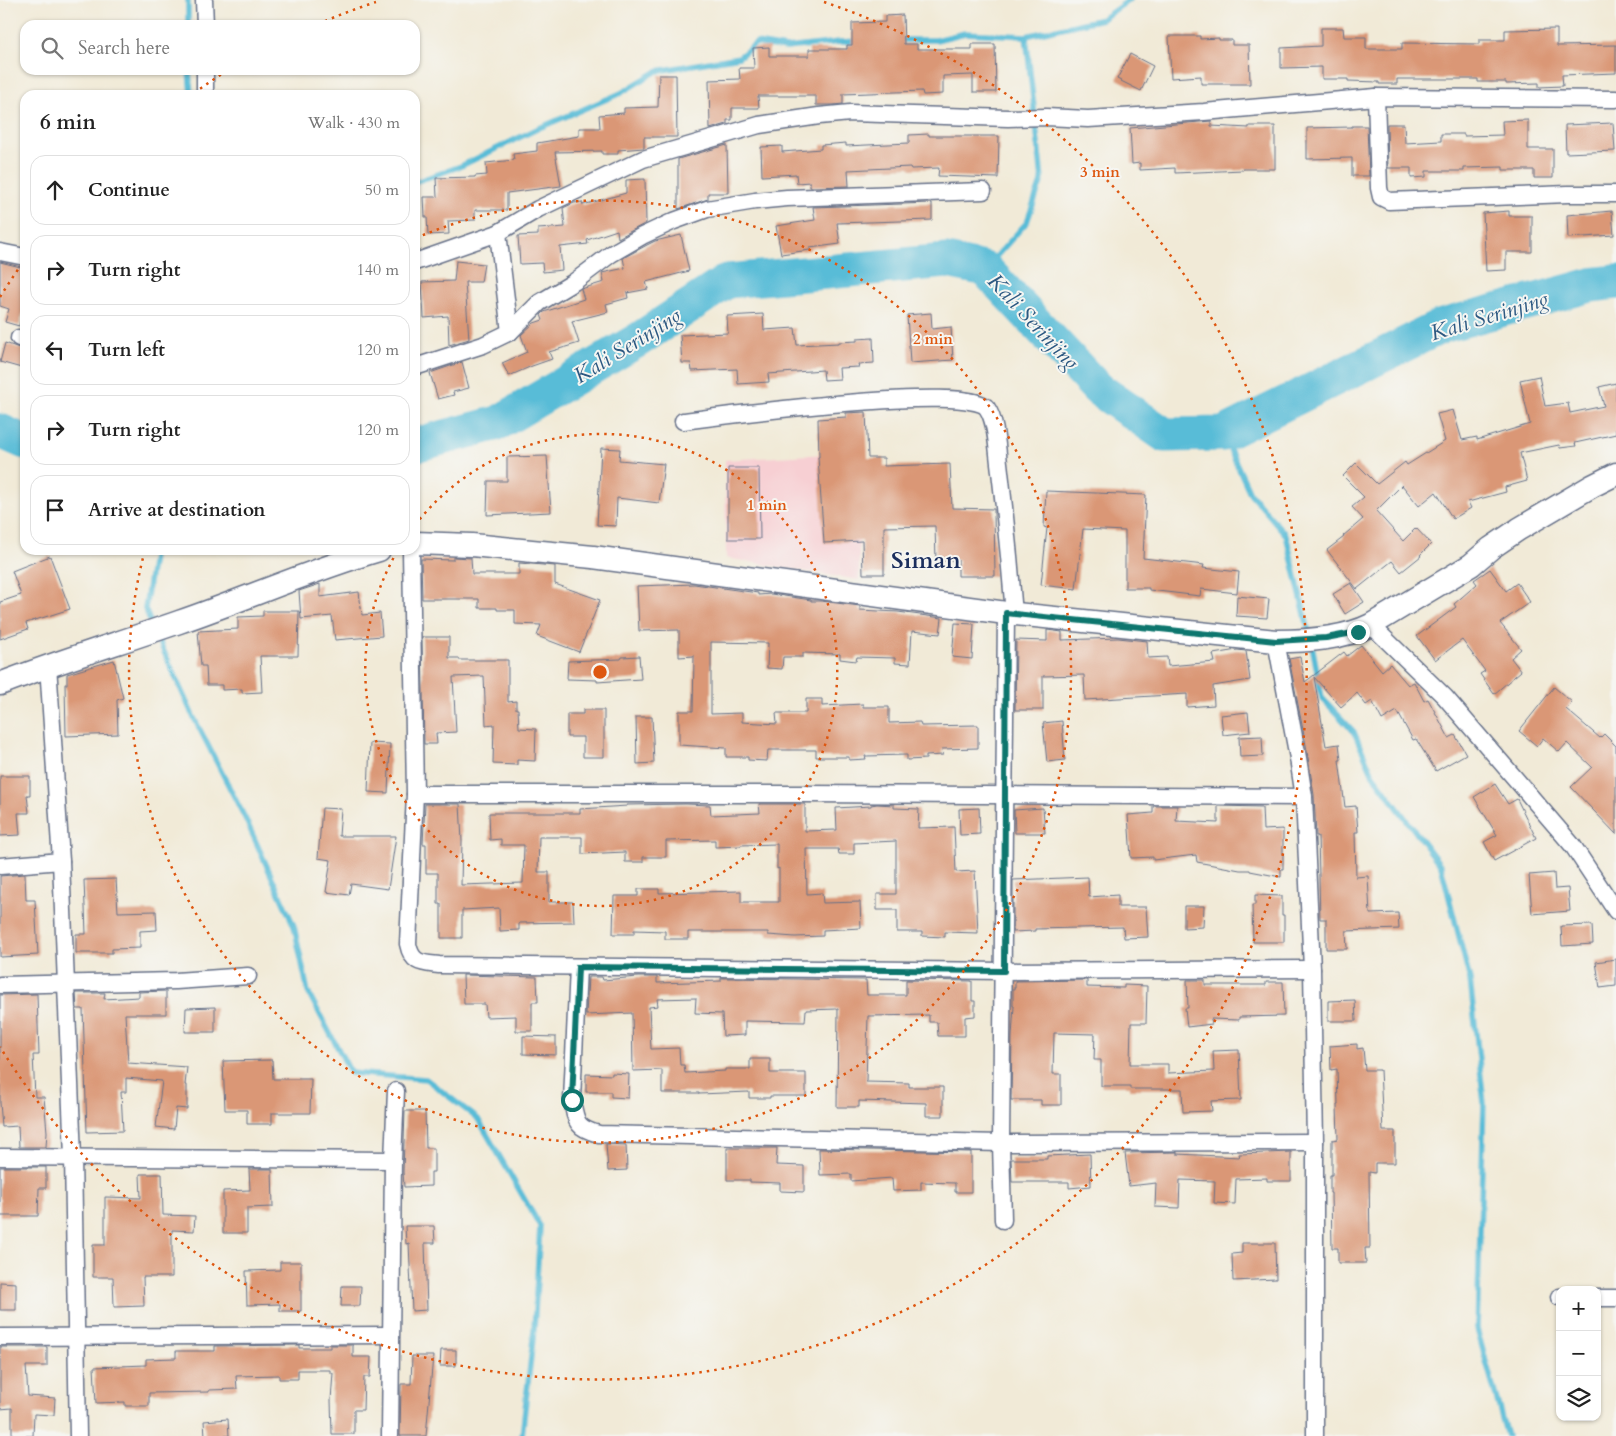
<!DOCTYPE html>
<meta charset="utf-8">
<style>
body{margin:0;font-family:Cardo,serif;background:#f2f2f2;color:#222}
.controls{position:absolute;right:15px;bottom:15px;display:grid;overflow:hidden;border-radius:10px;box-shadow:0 1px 4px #0004}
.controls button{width:45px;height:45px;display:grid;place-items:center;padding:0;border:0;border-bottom:1px solid #e0e0e0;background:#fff;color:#222;font:25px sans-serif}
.stop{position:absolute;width:15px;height:15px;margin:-11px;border:4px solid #0f766e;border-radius:50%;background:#fff}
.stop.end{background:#0f766e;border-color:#fff;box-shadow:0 1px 5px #0008}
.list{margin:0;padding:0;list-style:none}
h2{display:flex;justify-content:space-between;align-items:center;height:65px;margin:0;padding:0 20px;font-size:21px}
h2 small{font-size:16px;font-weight:400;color:#767676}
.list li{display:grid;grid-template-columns:32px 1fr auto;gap:15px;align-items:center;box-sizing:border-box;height:70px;margin:0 10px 10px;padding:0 10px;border:1px solid #e0e0e0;border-radius:15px}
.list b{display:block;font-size:19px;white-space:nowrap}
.list em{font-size:16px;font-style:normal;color:#767676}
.icon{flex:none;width:28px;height:28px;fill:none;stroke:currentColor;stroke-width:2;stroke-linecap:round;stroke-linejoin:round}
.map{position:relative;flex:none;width:1616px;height:1436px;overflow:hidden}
.search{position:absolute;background:#fff;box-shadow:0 1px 4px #0004;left:20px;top:20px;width:400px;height:55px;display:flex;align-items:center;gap:12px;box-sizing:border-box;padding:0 18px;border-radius:15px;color:#767676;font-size:19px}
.panel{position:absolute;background:#fff;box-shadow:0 1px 4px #0004;left:20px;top:90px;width:400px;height:465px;border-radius:15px}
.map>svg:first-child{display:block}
.built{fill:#f7cfd3}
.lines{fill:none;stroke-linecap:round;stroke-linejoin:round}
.stream{stroke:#58bcd7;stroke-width:5.5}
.river{stroke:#58bcd7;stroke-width:35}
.building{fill:#da9776}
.minor-casing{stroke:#667088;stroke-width:19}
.secondary-casing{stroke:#667088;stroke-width:25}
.minor{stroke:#fff;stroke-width:16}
.secondary{stroke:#fff;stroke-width:22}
.route{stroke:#0f766e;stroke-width:6}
.ring{fill:none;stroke:#de5710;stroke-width:2.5;stroke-dasharray:2.5 5}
.labels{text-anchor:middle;stroke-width:4;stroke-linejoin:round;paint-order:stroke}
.water-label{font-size:22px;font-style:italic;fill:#2d5982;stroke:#f6f6f2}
.quarter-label{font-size:24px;font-weight:bold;fill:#1b2f5e;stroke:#f6f6f2}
.centre{fill:#de5710;stroke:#f6f6f2;stroke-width:2.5}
.ring-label{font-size:15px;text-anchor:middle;font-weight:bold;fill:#de5710;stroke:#f6f6f2;stroke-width:4;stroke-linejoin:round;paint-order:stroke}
</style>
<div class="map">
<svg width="1616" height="1436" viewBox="0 0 1616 1436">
<rect width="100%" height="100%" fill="#f6f6f2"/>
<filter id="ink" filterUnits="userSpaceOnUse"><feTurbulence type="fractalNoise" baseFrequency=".02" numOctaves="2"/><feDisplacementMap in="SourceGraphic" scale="10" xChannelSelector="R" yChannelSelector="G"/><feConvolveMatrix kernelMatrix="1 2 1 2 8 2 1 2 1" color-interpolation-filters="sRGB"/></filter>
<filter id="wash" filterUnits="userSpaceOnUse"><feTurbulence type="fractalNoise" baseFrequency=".0096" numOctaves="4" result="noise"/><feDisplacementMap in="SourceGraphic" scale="20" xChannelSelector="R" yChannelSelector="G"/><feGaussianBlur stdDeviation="1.12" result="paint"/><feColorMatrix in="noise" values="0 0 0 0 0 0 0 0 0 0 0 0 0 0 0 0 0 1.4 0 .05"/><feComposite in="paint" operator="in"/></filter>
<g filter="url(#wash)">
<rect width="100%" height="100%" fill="#f1ead7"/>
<!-- built -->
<path class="built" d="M859 452V580L726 558 725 460Z"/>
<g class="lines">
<!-- stream -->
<g class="stream">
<path d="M188 0V25"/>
<path d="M897 40H936L965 33 1026 36"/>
<path d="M189 70 191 95"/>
<path d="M415 182 461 166 539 128 621 93 657 71 739 57 756 43 786 48 840 42 858 41"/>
<path d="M985 269 1027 222 1042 179 1026 36 1102 19 1129 0"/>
<path d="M1223 434 1250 493 1286 535 1310 636"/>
<path d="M152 626 145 609 154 550"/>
<path d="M156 634 192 714 246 820 294 926 308 992 351 1073 426 1079 478 1119 540 1226 534 1330 522 1436"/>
<path d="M1312 645 1322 698 1354 732 1373 775 1441 866 1470 980 1484 1103 1477 1329 1507 1436"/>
</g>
<!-- river -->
<g class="river">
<path d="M0 431 25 442"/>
<path d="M415 445 498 423 638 340 727 281 947 261 985 269 1098 389 1165 435 1223 434 1442 326 1591 285 1616 282"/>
</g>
</g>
<g id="blocks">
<!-- building -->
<g class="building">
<path d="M903 15 904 44H917V49H972V44H995L996 92H973V75L943 76V94L923 95 922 91 843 94V104L833 105H816V96H758L759 108H732V120H727V124L710 129 709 80 740 79 739 68H754L753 48 769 47V56H809V49H847V45H852V23L885 22V16Z"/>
<path d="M1321 28H1343L1344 37H1366V49H1402V43L1479 44V40H1505V30L1557 29V46L1616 45V73L1562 75 1563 86 1539 87V83L1506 84V82H1478V79H1397V84H1379V82L1348 81V79H1322V67L1281 68V48L1321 46Z"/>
<path d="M1169 36H1200V39L1219 38V40H1232V45H1249L1250 84H1201V76L1171 78Z"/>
<path d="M1130 54 1153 66 1141 91 1117 79Z"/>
<path d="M659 75H676L677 137H644V148L618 150V154H602V151L555 152 561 186 507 193V210H475V220L448 221 449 234 428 235 427 217H425L424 197H437L436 178 475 177V176L487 175 486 163 514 160 513 154 537 151V143L579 136V128H600L599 115 624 113V108L658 107Z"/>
<path d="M1528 120V149H1553V178H1534V170H1503V167L1464 168V171H1426V177L1411 178V168H1388L1387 124H1404L1405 143 1441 141V134H1464V136L1503 135 1502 121Z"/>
<path d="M1211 121V126L1249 128V126H1275V169H1243V170L1175 173V168L1140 170V163L1132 164 1130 128Z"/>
<path d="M1613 123 1615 151 1566 153 1565 125Z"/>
<path d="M1352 126H1367L1369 176H1352V158L1307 159V128L1352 127Z"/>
<path d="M929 134V136H999L998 178 938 176 939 168 911 169 910 167 848 170 849 186 810 187V182L797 183 796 174 762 176 761 147 782 146V152L821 149V145L846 143V146L909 143V135Z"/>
<path d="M727 145 728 193H708V199L678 209V159Z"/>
<path d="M645 179 646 223 618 238 617 230 587 240 588 244 560 247 562 270 543 272 542 263 520 264 518 236 538 235V229L565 227 563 208 574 203 582 202 583 205 626 193V180Z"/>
<path d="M932 203V220L837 223 840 244 810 248V250L781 254 776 226 815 220 813 207Z"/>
<path d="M1509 211V216H1532V252H1506V270L1486 271 1483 213Z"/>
<path d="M1612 211 1614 235 1568 238 1567 215Z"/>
<path d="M681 235 689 271 646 282 648 289 627 293 628 298 606 304 608 312 572 321 579 343 549 352 552 359 532 366 509 376 502 363 527 352 521 335 534 323 543 320 541 315 544 312 584 299 581 289 604 282 602 273 625 268 623 258 647 245 655 241Z"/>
<path d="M456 261 484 264 481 282H465L469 339 449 345 448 316 424 318 422 282 454 281Z"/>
<path d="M0 262 25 268V313H23L19 326 5 322 9 309 0 306Z"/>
<path d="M931 313 932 329 951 327 953 360 910 363 907 315Z"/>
<path d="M763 314 764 330 795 328 797 345 839 343V342L857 341V339L873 338 874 363 858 364 859 367 839 368 840 379 824 380 823 370 768 374 769 382 738 384 737 369 692 371 691 363H682L680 335 728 333 727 316Z"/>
<path d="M5 343 25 350V369L0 362Z"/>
<path d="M462 362 469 388 453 392 454 395 438 399 430 373Z"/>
<path d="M1539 376 1545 406 1568 403 1570 413 1604 406 1599 387 1616 383V434L1575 443 1576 446 1560 448 1559 445 1520 453 1527 481 1505 487 1506 492 1468 502 1471 508 1453 519 1436 492 1419 506 1402 485 1376 511 1403 541 1416 528 1431 544 1420 555 1421 556 1401 572 1392 561 1357 589 1327 550 1344 537 1343 536 1363 519 1352 507 1364 497 1343 476 1356 463 1377 484 1405 462 1407 465 1445 441 1437 414 1453 410 1462 440 1477 437V440L1530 424 1520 380Z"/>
<path d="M866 412 868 458H884V466L950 464 952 508 994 509 995 576H958V560L936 561 935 526 884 527V574H863L862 541 824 543 818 457H819L818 419 846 417V413Z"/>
<path d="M601 448 620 449 619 460 664 464 659 503 617 498 616 526 597 525Z"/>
<path d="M547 456 551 512 487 515 488 481H507V457Z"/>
<path d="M728 468H759L760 539H728Z"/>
<path d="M1046 491 1146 495 1143 558 1204 565 1203 568 1239 572 1237 593 1201 589 1200 596 1149 590V588H1125V531L1083 529 1076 589 1041 585 1047 528 1044 527Z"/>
<path d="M50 556 70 609 26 623 28 629 0 639V602L21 595 12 571Z"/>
<path d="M453 557 471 558 472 574H519V563L555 566V584L600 600 579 652 537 636 541 625 515 624V610H497V608H479V599H422L421 559 453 560Z"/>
<path d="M1490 569 1506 591 1517 583 1530 602 1500 623 1521 649 1511 658 1521 671 1494 694 1480 674 1485 671 1462 640 1435 660 1417 636 1456 607 1454 604 1477 584 1474 580Z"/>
<path d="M1351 583 1364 602 1345 614 1333 594Z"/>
<path d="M320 584V597L359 592 362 615 380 613 382 636 335 640 332 616 301 619 299 591Z"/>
<path d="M694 584 758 593V595L771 594 811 600V601H821L860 606V610L898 612 942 618 940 634 912 631 910 664 895 663V658L857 657 856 661 840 659V654L803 653V657H783L782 669 767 668 768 643 711 642V714L742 713V722L777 724 776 713H806V699H822V706L863 704V707H889V723L920 722 921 726 978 725V748L942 749 943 755 926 756V759L907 760V755L865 756 866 759 849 760V757H816V750H768L767 761 748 760V757H726V748L679 745V711H693L694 656 679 657V630L639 631 637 586Z"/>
<path d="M1237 596 1269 599 1267 618 1236 616Z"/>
<path d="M263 611H299L298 656H260L262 692 242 693V689L222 690V685H207L206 666H201L198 631 238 629V617L263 616Z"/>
<path d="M955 623 974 624 972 659 952 657Z"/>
<path d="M1047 630 1062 632V640L1118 638 1147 641 1148 658 1167 657 1168 666 1215 662 1213 654 1237 650 1246 651 1250 680 1213 686 1214 705 1187 707V694L1085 700 1084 675 1043 676V710H1015L1016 640 1047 641Z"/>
<path d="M422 637H449V658H459V660H508V702L516 701V709H518L519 728 536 729 535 761 517 760V765L493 764 494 724 486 725 484 676 453 677 456 732 436 733 437 744H424Z"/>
<path d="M1361 645 1382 671 1390 664 1408 685 1414 682 1424 701 1428 699 1449 738 1455 735 1466 754 1436 771 1416 739 1413 740 1397 711 1382 720 1372 701 1366 705 1357 693 1341 707 1314 677 1326 746 1339 744 1341 760H1339L1345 807 1356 806 1358 832H1355L1356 877 1368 876 1370 914 1398 913 1399 929 1346 931 1347 949H1326V919H1320L1318 836H1316L1314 795 1306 745 1289 659 1300 657 1305 682 1344 652 1347 656Z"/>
<path d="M639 656 641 679 597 682V680L567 679 568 661 621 659 622 657Z"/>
<path d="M114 660 123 698 117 700 118 734 66 736 65 684H67V674Z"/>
<path d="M1554 687 1572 702 1566 709 1600 738 1604 734 1616 746V834L1571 787 1592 767 1567 743 1559 752 1543 738 1537 746 1519 731Z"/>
<path d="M583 710H604V757H583V737H567V714H583Z"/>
<path d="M1248 712 1250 732 1223 735 1221 715Z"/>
<path d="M636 717H652L654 763 637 764Z"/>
<path d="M1062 721 1065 760 1047 762 1043 723Z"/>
<path d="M1262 736 1263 756 1240 757 1239 737Z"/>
<path d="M370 743 390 744 388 793 368 792Z"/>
<path d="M0 776H30V795H27L29 813H18L20 835 0 836Z"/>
<path d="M1495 784 1508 804 1517 799 1536 838 1494 861 1484 842 1497 835 1474 797Z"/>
<path d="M425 804H460L462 841 461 885 523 883 524 845H501V839L490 840 489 813H580V809L627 806V805L686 804 710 805 711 815 760 813 759 804H805V831L837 830 836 808 871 806V805L877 804 894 805V808L919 809 918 828 954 827 956 872 975 871 978 933 945 932V937L922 936V932H897V910H877V894H896V841L854 843V854H839L838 849H806L807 894 822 893 823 903 860 902 861 928 823 930V936L795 937 768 935V932H688V939H665V931L634 930V934H613L614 896H638V889H659V893L741 891V902H779V868L777 869V844L741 845V846L715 847V840L666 841V857H643V862H625V852L582 854V837H539L538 872H549V902H573L574 922 519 923V930L500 931 499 908 462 910V938H441V904H438V873H426V844H423Z"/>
<path d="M1153 806H1177L1176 821 1218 823V806L1262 807 1263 830 1283 829V869H1281V877L1250 871V870H1240L1197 862 1196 855 1153 860V857L1131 858 1128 815 1153 813Z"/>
<path d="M322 808 341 809 339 836H396L388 889 351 884 349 895 326 892 331 860 318 858Z"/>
<path d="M979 808 980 834 960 835 959 809Z"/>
<path d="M1043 808 1045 833H1015L1014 810Z"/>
<path d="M1554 873 1555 889 1568 888 1570 911 1532 914 1529 875Z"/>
<path d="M25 874 26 900H35L38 955 0 957V876Z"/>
<path d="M1088 877 1089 897 1118 895V907H1146L1148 937 1124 938 1123 927 1035 929V931L1013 932V880Z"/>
<path d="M116 879 118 912 156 911 157 930 140 931V948L112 949V953H76V934H86L84 880Z"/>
<path d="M1255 895 1282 896V915H1284V942H1253L1252 905H1255Z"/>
<path d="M1184 906H1204L1203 927 1184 928Z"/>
<path d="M1592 925 1593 944 1562 946 1561 926Z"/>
<path d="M1616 959V986L1600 988 1596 962Z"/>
<path d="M463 975 537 977 538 1002H532V1031H516V1016L486 1017 485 1004H464Z"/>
<path d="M588 977H602L603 980 638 977H657V983L721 981V978H729L866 980 867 995H906V980L972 981V1001H975V1016L965 1017V1036H938L937 1022H929V1015L868 1016 866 1082 909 1083V1087H943V1116H926V1103L859 1101V1107H837L838 1009 806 1010 805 1022 745 1021V1035L723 1036 722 1014 695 1013 696 998 657 999 658 1006 649 1007 651 1049 679 1048 680 1065H684L685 1073 725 1071V1069H750V1059H770V1073H806V1096H770V1098H749V1092L699 1094V1093H662V1070L633 1071 632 1013 586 1015Z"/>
<path d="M1087 980V987L1124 988V985L1147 986 1146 1023H1131L1130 1064H1168V1073L1214 1071 1213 1051 1239 1050 1241 1100 1211 1101 1212 1111 1183 1112 1182 1089H1130V1086H1101V1060H1094L1095 1034 1054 1033 1053 1074H1061V1105H1041V1100H1011L1012 1037 1014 1006H1013V988H1015V981Z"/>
<path d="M1187 980H1205V985H1266V982H1283L1284 1016 1239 1017V1020L1211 1019 1212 1024 1187 1027 1185 1008H1188Z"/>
<path d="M166 991V1014H125L128 1063 187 1067 185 1085H187V1109L176 1108 174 1129 156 1127 162 1081 126 1078V1092H121L123 1131 87 1132 83 1009H77L76 993H105L104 999 139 997V992Z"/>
<path d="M37 994 39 1055H33L35 1097H44L47 1132 46 1147H19L18 1126 2 1127 0 1103V995Z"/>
<path d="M1355 1000 1356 1021H1328V1001Z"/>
<path d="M215 1007V1032H185L186 1008Z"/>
<path d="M523 1036 556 1037V1055L523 1054Z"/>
<path d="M1357 1044V1049L1363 1048 1365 1070H1380L1383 1131H1395V1163H1375V1173L1369 1172 1370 1248H1365L1366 1263H1338V1248H1332L1331 1193H1330V1175H1332V1140L1338 1139 1337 1105H1338L1337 1069 1331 1070 1330 1046Z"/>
<path d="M272 1060 273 1079H311L310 1113H272V1124H247V1110H225L223 1061Z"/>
<path d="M612 1073 629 1074 628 1098 611 1097V1092H586V1074L612 1075Z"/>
<path d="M405 1111H425L426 1148H434V1172H431V1186L404 1187 403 1172Z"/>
<path d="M606 1144 626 1145 627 1170 608 1171Z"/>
<path d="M727 1148H777L776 1165 804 1166V1192L780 1191V1183L750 1182V1180H727Z"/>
<path d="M819 1149 971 1152V1192H955V1183L921 1182V1190L893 1191 892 1178 851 1181V1174L820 1175Z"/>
<path d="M1177 1152V1154L1240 1157 1239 1154 1291 1152V1181H1267V1178L1236 1179 1235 1204 1214 1203 1215 1181 1180 1180 1179 1208 1155 1207 1156 1183 1129 1186 1125 1153Z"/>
<path d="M1090 1154 1091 1186 1069 1188V1182H1012L1011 1159H1047V1156Z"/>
<path d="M0 1167H46V1188H39L38 1216H0Z"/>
<path d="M249 1169H272L273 1207 247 1208V1233H223V1191L250 1190Z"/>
<path d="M140 1174H162L163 1215 195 1216 194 1231 172 1230V1277H143L144 1306 114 1307 113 1277H93V1245H105V1197L141 1198Z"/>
<path d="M405 1226H434L435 1243H425L427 1310 412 1311 409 1243 406 1244Z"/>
<path d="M1242 1243H1275L1276 1279 1233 1281 1232 1254 1242 1253Z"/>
<path d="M280 1262H301V1311H280V1304L247 1305 246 1271 280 1270Z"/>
<path d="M0 1282 16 1283V1310H0Z"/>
<path d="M342 1286H361L360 1306H341Z"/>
<path d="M299 1345V1348H330V1345H353V1357H371L370 1377H364L363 1410H354V1434H332L331 1400 333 1373H330V1370H298V1379H279V1375L236 1376 237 1389 209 1390V1392L149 1393V1406H125V1402L96 1403 94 1367 146 1365V1359L176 1358V1351H215V1346Z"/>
<path d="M0 1347H47V1366H26L28 1396 55 1398 54 1415 34 1414 33 1436H12V1408L0 1409Z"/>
<path d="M441 1350H456V1366H440Z"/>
<path d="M412 1356H433L426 1436H400L401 1384H411Z"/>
<path d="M228 1419 229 1436H205L204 1421Z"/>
</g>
</g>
</g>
<g filter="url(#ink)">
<use href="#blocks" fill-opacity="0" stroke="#667088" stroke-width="1"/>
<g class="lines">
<defs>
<g id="minor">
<path d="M204 0 205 25"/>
<path d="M205 70V95"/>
<path d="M1376 97 1379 188 1381 197 1389 201 1568 194H1616"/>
<path d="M0 252 25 257"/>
<path d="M415 262 498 233 538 209 643 159 759 125 819 116 850 113 1008 118 1046 117 1088 119 1204 112 1376 97 1616 99"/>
<path d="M510 332 539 303 574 282 611 254 642 236 674 221 707 209 755 201 787 198 983 191"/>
<path d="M19 338 25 340"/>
<path d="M415 367 483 345 510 332 498 233"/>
<path d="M683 421C722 416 969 383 987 408 996 421 997 447 999 463 1005 513 1010 563 1014 614"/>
<path d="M411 550 415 794 408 944C412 964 422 963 439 965L1004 971 1312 969"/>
<path d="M1371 625 1445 697 1513 776 1573 846 1616 911"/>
<path d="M1276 641 1298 758 1304 797 1312 969 1315 1142V1436"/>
<path d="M48 665 61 861 73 1157 78 1436"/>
<path d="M415 794H805L1304 797"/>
<path d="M0 866 61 861"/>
<path d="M578 967 572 1100C576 1122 576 1128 599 1134L1001 1143 1315 1142"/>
<path d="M0 985 176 981 248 976"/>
<path d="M0 1157 393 1160"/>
<path d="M1003 1220 1001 1143 1006 613"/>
<path d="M1559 1297H1560"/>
<path d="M1597 1298H1616"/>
<path d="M0 1337 390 1335"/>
<path d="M390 1436 393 1160 396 1091"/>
</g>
<g id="secondary">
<path d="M415 543 472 545 593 557 1006 613 1276 641C1307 641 1343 639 1371 625L1471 565 1491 548 1519 529 1592 486 1616 474"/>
<path d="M0 684C59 661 119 643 179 622 246 599 311 570 379 550"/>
</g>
</defs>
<!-- minor casing -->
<use href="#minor" class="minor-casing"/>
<!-- secondary casing -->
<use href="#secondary" class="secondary-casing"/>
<!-- minor -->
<use href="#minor" class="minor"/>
<!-- secondary -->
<use href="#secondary" class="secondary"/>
</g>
</g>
<g class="lines" filter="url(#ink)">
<!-- route -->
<path class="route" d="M572 1100 578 967 1004 971 1006 613 1276 641 1326 638 1358 632"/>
</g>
<!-- distance rings -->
<g class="ring">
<path d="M415 525A236 236 0 1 1 398 550"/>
<path d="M416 238A471 471 0 1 1 145 550"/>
<path d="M0 297A707 707 0 0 1 24 261M194 93A707 707 0 0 1 225 72M318 24A707 707 0 0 1 376 2M824 2A707 707 0 1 1 0 1047"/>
</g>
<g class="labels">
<!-- water labels -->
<g class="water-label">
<text transform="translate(1489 315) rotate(-17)" y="8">Kali Serinjing</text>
<text transform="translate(1034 321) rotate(47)" y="8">Kali Serinjing</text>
<text transform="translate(627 345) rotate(-32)" y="8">Kali Serinjing</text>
</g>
<!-- quarter labels -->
<g class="quarter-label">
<text x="926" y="568">Siman</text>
</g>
</g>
<circle cx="600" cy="672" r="8" class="centre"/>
<g class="ring-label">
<text x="1100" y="177">3 min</text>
<text x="933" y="344">2 min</text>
<text x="767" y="510">1 min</text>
</g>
</svg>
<div class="controls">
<button>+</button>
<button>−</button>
<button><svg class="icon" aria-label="layers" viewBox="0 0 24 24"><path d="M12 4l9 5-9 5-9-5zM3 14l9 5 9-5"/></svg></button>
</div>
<div class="stop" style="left:572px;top:1100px"></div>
<div class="stop end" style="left:1358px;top:632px"></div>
<div class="search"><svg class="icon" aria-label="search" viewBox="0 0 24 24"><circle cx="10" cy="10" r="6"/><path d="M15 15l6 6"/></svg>Search here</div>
<section class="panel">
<h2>6 min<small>Walk · 430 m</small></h2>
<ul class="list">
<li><svg class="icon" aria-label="ahead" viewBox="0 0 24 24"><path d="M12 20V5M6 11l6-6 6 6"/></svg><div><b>Continue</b></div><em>50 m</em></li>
<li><svg class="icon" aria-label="right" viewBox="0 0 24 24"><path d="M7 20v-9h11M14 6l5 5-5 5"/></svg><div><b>Turn right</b></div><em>140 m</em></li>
<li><svg class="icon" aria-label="left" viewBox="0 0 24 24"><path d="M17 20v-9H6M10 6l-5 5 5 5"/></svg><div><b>Turn left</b></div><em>120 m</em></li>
<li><svg class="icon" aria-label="right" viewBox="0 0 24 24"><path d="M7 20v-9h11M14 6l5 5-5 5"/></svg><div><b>Turn right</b></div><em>120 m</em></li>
<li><svg class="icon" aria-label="arrive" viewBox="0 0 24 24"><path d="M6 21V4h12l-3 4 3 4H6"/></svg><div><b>Arrive at destination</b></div></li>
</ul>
</section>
</div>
